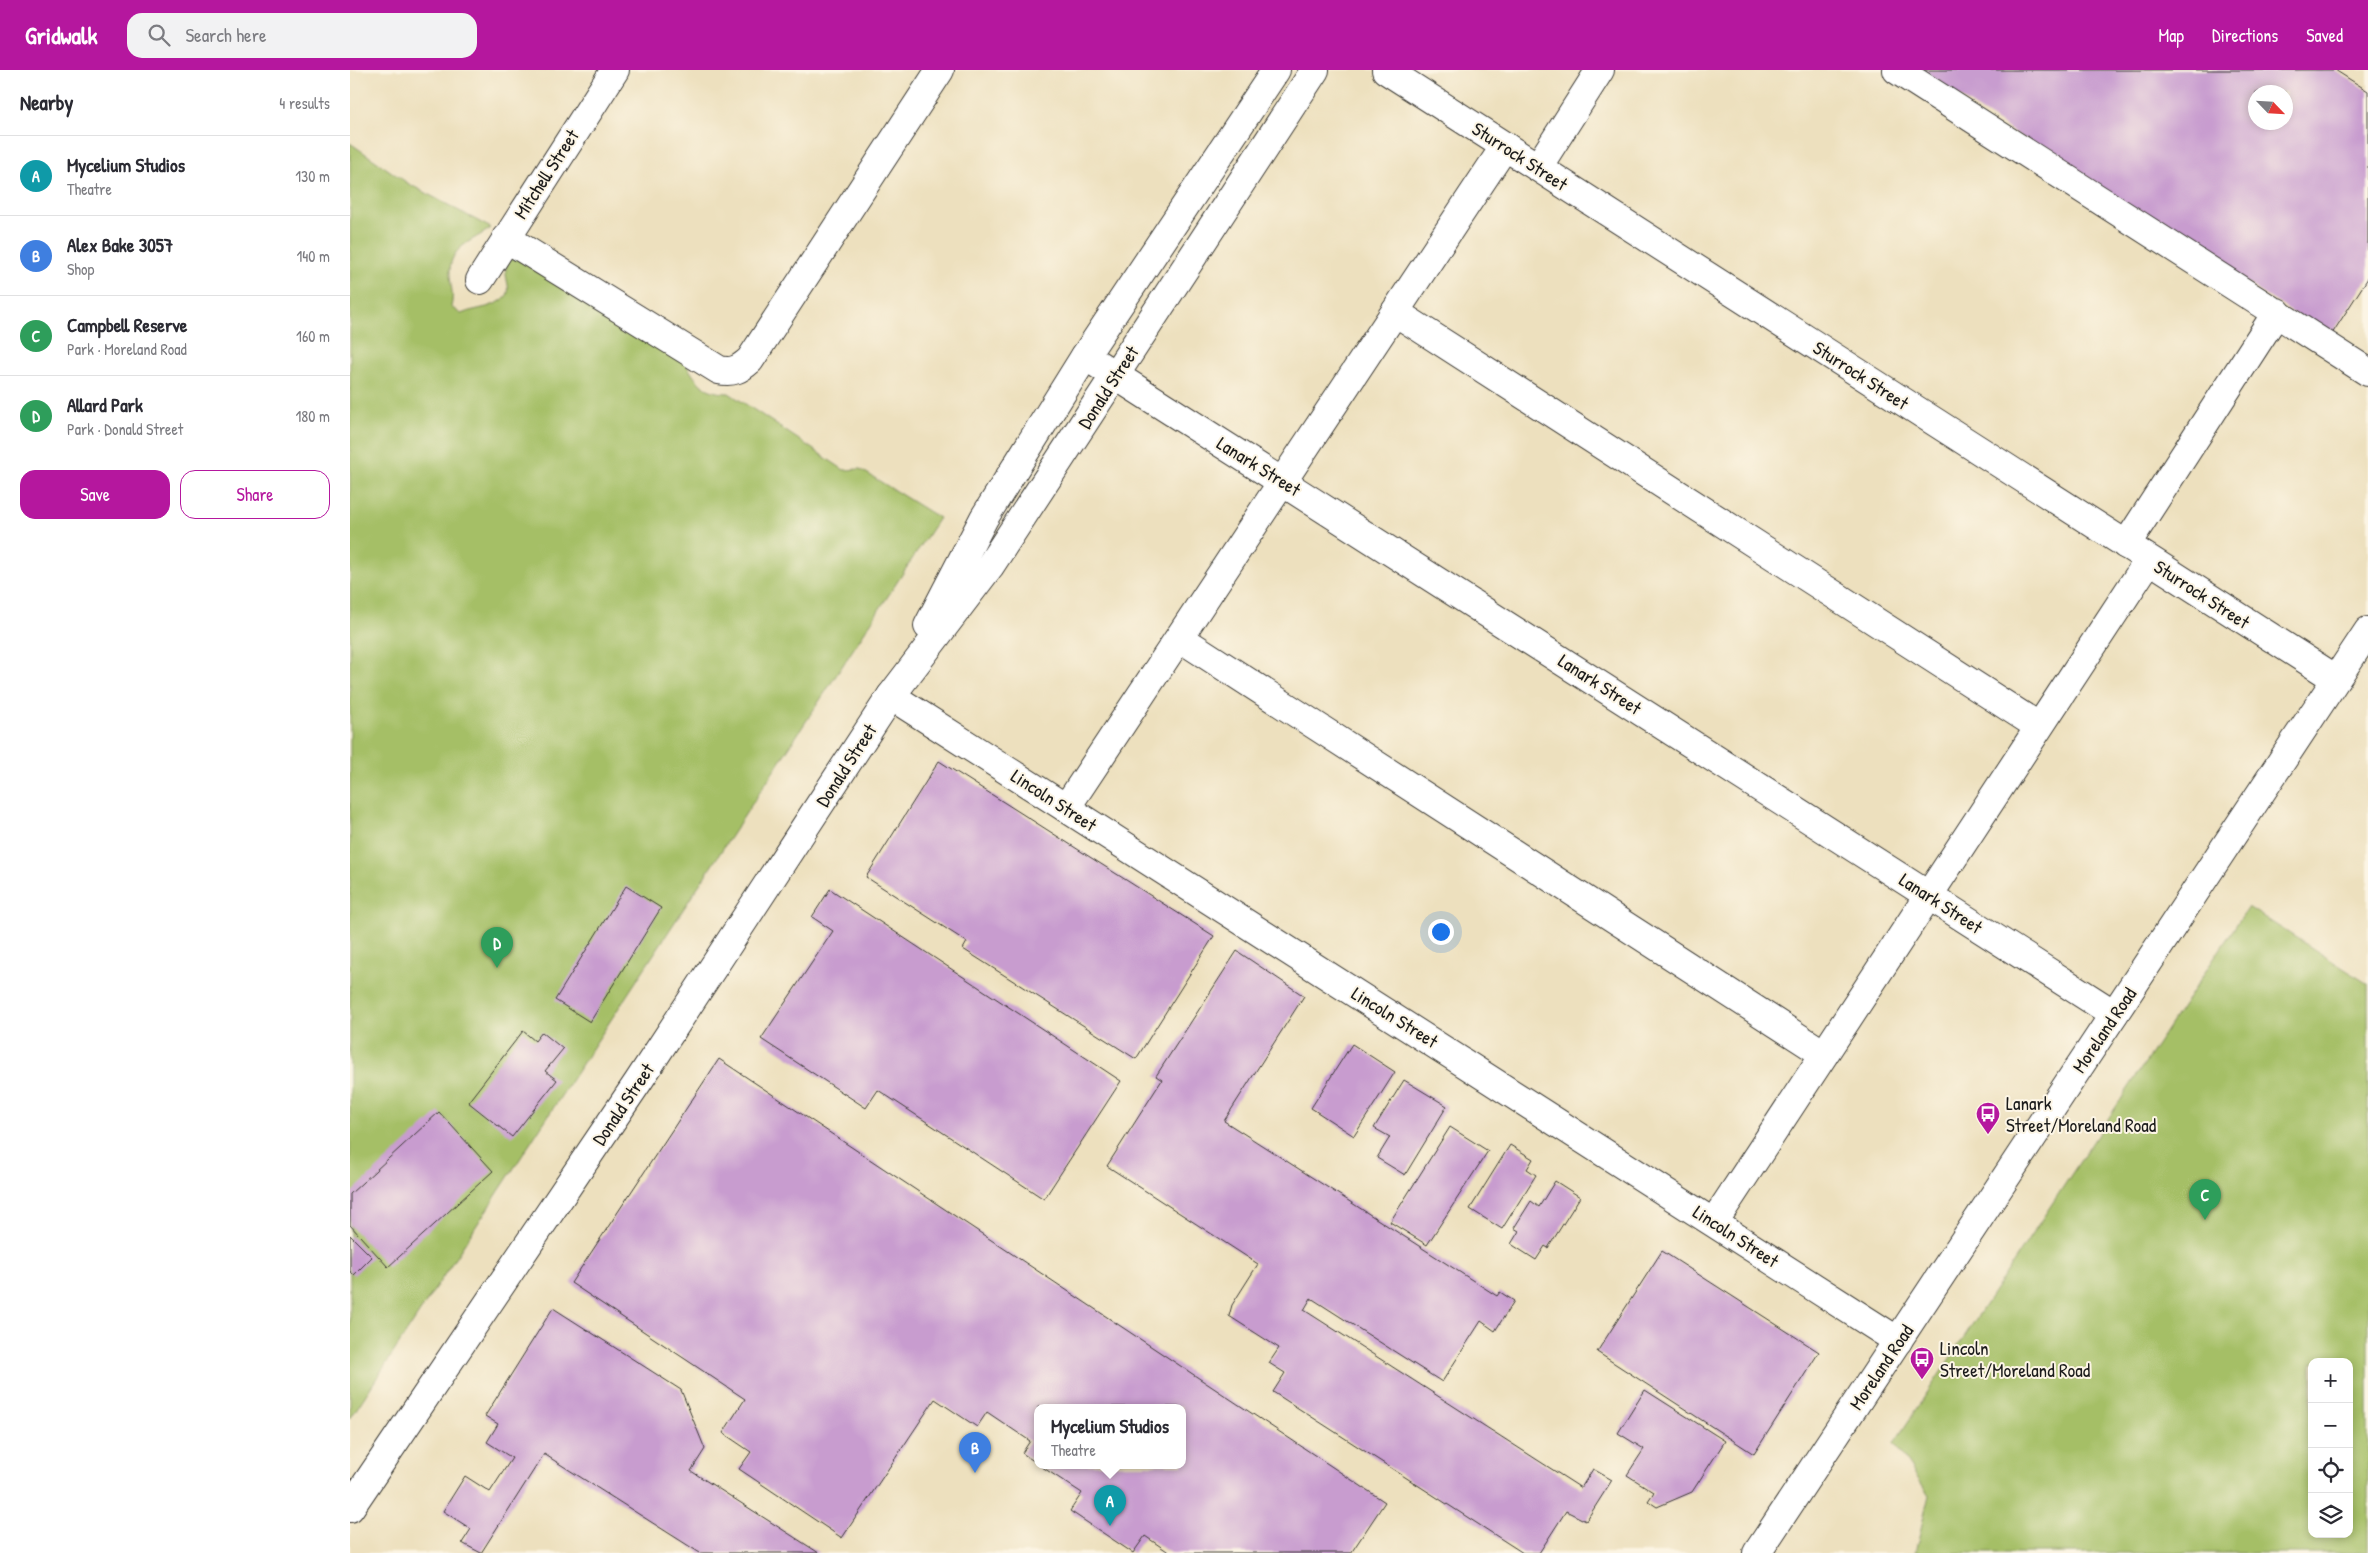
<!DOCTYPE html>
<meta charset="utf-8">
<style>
body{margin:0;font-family:"Patrick Hand",sans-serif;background:#f2f2f3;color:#2b2b33}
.controls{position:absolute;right:15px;bottom:15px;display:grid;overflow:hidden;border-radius:10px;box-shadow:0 2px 8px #0003}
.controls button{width:45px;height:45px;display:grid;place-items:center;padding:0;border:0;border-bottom:1px solid #e1e1e2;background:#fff;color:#2b2b33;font:25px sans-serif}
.compass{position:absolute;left:1898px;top:15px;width:45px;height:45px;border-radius:50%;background:#fff;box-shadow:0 2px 8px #0003;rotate:115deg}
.you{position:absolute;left:1090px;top:861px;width:18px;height:18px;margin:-12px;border:4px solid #fff;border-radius:50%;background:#1a73e8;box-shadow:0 0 0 8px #1a73e833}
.badge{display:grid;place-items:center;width:32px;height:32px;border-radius:50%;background:#b5179e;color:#fff;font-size:16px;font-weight:700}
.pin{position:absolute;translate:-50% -41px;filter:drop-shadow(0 1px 2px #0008)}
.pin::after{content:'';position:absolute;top:26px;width:18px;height:15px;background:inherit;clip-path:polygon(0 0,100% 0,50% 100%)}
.popup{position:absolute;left:684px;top:1334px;width:152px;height:65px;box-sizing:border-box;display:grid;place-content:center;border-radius:10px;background:#fff;filter:drop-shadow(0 1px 4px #0005);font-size:16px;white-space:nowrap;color:#7c7c81}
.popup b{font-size:19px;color:#2b2b33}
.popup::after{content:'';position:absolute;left:50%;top:100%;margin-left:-10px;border:10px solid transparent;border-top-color:#fff}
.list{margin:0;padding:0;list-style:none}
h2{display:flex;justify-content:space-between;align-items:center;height:65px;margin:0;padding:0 20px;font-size:21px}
h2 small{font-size:16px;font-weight:400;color:#7c7c81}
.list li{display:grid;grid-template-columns:32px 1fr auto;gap:15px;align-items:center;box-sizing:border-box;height:80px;padding:0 20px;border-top:1px solid #e1e1e2}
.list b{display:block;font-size:19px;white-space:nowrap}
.list p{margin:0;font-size:16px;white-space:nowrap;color:#7c7c81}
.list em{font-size:16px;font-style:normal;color:#7c7c81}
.actions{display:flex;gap:10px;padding:15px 20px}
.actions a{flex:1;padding:11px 0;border:1px solid #b5179e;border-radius:15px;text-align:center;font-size:18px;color:#b5179e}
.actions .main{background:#b5179e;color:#fff}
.icon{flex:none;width:28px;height:28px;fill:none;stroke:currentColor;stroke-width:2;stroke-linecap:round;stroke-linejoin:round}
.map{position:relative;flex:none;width:2018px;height:1483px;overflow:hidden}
header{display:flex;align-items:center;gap:30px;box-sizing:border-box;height:70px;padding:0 25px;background:#b5179e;color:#fff}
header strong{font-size:24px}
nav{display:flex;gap:28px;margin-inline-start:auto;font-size:18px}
.search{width:350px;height:45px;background:#f2f2f3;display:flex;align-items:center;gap:12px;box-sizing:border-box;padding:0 18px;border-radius:15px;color:#7c7c81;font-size:19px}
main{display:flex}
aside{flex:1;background:#fff}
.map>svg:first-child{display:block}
.green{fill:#a5bf66;stroke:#606e41;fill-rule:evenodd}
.building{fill:#c89ccf;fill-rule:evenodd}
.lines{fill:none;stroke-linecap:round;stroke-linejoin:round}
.minor-casing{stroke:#3b3934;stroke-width:30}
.major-casing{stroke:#3b3934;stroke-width:30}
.minor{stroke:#fff;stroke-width:28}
.major{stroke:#fff;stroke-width:28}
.labels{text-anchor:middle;stroke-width:4;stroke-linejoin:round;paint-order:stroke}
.street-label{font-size:19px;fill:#1c1c1c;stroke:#fcf5e5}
.poi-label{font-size:19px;fill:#1c1c1c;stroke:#fcf5e5;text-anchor:start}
</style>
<header>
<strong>Gridwalk</strong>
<div class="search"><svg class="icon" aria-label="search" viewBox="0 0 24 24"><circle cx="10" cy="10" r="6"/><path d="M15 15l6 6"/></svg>Search here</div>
<nav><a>Map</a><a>Directions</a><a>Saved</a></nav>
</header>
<main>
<aside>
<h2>Nearby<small>4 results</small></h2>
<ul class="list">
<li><span class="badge" style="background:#0f9aa8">A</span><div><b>Mycelium Studios</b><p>Theatre</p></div><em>130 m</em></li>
<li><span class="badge" style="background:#3f7fe0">B</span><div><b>Alex Bake 3057</b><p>Shop</p></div><em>140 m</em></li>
<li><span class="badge" style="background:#2e9e5b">C</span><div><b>Campbell Reserve</b><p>Park · Moreland Road</p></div><em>160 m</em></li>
<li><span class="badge" style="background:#2e9e5b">D</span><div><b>Allard Park</b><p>Park · Donald Street</p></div><em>180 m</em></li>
</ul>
<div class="actions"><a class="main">Save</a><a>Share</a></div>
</aside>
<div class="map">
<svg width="2018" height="1483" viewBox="0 0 2018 1483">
<rect width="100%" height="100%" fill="#fcf5e5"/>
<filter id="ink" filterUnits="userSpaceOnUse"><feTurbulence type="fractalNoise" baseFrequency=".02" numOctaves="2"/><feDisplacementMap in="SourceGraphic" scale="10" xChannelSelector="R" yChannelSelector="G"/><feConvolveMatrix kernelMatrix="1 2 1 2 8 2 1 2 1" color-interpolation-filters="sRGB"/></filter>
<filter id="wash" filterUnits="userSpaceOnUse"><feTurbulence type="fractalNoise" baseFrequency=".0096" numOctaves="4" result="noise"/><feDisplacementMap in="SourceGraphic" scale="20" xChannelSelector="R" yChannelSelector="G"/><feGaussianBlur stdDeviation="1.12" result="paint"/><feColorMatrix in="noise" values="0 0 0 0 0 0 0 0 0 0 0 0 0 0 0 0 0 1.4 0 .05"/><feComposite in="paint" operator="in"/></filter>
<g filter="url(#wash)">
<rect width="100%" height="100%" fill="#ede0be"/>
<!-- green -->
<g class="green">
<path d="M0 73 59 114 141 158C122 172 98 176 100 206 101 218 104 225 101 237L111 244C122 239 134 239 145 234 168 224 154 213 156 198 157 191 162 186 165 180L333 288C345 310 352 323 379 323L494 400 510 399 589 448 0 1349Z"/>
<path d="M1898 837 2018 914V1483H1565L1579 1425 1544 1373ZM1962 1292H1999V1464H1962Z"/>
</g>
<g id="blocks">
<!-- building -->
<g class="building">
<path d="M1568 0H1985L2018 21V208L1980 267ZM1906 22H1936V52H1906Z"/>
<path d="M589 691 864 866 786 989 613 879 617 872 516 807Z"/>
<path d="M276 816 311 838 240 952 205 930Z"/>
<path d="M480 819 771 1011 694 1129 528 1020 516 1038 411 969 483 861 462 847Z"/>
<path d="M887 881 954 926 874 1051 1147 1226 1150 1222 1164 1231 1145 1261 1131 1251 1092 1312 961 1228 954 1240 1231 1418 1243 1399 1262 1410 1236 1451 1216 1441 1189 1483H1173L923 1322 935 1303 919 1293 929 1278 879 1246 882 1235 908 1194 757 1096 812 1010 806 1006Z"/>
<path d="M173 961 185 971 192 962 213 979 195 1001 207 1010 162 1067 118 1032Z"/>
<path d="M1002 974 1045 1002 1004 1066 961 1038Z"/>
<path d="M369 989 1035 1432 1001 1483H820L795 1466 783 1483 720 1441 732 1423 689 1395H832V1337H688V1394L672 1383 680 1371 637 1342 627 1357 585 1329 492 1468 389 1399 401 1382 373 1363 395 1329 221 1213Z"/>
<path d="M1054 1010 1097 1036 1055 1105 1027 1088 1040 1067 1024 1058Z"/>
<path d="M89 1042 143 1101 38 1197 0 1155V1124Z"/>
<path d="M1100 1057 1138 1081 1077 1175 1040 1152Z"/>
<path d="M1160 1075 1183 1089 1177 1099 1186 1105 1152 1159 1120 1139Z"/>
<path d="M1205 1111 1230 1127 1198 1178 1195 1176 1186 1190 1161 1174 1169 1161 1164 1158 1181 1131 1189 1137Z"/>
<path d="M0 1165 22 1187 4 1205 0 1201Z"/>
<path d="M1312 1181 1469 1282 1404 1384 1247 1282Z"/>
<path d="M203 1238 331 1320 355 1379 341 1401 469 1483H350L194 1384 131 1483 112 1473 121 1459 93 1441 115 1406 140 1422 162 1388 137 1372 148 1354 135 1346Z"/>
<path d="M1295 1320 1375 1371 1342 1422 1307 1437 1298 1431 1304 1422 1277 1405 1294 1379 1268 1363Z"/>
</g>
</g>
</g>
<g filter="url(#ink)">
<use href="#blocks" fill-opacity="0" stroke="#3b3934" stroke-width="1"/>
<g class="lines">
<defs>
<g id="minor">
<path d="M1036 0 1986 609"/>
<path d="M1547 0 2018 302"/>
<path d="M1188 97 1250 0"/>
<path d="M156 168 369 300C383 303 390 299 400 290L590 0"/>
<path d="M130 210 265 0"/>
<path d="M1045 242 1688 656"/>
<path d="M735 286 1764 944"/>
<path d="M1776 475 1927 242"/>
<path d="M578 556 634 448 735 286 926 0"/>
<path d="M830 568 1474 984"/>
<path d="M541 626 1548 1271"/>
<path d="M716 738 1155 76"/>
<path d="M1364 1152 1799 490"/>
<path d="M0 1438 288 1012 541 626 640 496 965 0"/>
</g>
<path id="major" d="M1407 1483 2018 561"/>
</defs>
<!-- minor casing -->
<use href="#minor" class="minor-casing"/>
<!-- major casing -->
<use href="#major" class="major-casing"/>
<!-- minor -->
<use href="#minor" class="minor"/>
<!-- major -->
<use href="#major" class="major"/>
</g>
</g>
<!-- icons -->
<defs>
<symbol id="bus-pin" viewBox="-11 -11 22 30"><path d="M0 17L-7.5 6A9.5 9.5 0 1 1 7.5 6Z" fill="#b5179e" stroke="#fcf5e5"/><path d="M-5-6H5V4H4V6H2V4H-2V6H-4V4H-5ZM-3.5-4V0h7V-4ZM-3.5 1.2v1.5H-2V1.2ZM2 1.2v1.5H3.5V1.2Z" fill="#fff"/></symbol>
</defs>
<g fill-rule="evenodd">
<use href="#bus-pin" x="1624" y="1030" width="28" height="38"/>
<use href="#bus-pin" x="1558" y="1275" width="28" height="38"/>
</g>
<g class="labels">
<!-- street labels -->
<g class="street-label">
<text transform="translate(1170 86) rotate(33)" y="7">Sturrock Street</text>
<text transform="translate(196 104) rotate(-57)" y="7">Mitchell Street</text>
<text transform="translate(1511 305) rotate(33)" y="7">Sturrock Street</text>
<text transform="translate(758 317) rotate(-57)" y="7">Donald Street</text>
<text transform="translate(909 396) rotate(32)" y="7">Lanark Street</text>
<text transform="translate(1852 524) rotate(33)" y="7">Sturrock Street</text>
<text transform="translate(1250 614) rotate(33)" y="7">Lanark Street</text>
<text transform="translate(496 695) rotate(-57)" y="7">Donald Street</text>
<text transform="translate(704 730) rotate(33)" y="7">Lincoln Street</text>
<text transform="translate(1591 833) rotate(33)" y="7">Lanark Street</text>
<text transform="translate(1045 947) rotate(32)" y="7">Lincoln Street</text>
<text transform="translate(1754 960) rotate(-56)" y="7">Moreland Road</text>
<text transform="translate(273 1034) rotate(-56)" y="7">Donald Street</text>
<text transform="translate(1386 1166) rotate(33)" y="7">Lincoln Street</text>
<text transform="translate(1531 1297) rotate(-56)" y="7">Moreland Road</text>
</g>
<!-- poi labels -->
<g class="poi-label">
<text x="1656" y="1040">Lanark<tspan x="1656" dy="22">Street/Moreland Road</tspan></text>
<text x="1590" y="1285">Lincoln<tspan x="1590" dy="22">Street/Moreland Road</tspan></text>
</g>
</g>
</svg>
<div class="controls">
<button>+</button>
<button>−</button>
<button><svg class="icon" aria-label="locate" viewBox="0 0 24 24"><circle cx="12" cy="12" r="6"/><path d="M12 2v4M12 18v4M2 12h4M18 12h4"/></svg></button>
<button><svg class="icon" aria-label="layers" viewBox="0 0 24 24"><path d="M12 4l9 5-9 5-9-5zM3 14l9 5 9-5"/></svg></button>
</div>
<svg class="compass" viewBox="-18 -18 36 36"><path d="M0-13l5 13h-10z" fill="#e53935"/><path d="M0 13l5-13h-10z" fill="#7c7c81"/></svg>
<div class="you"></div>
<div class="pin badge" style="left:760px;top:1456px;background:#0f9aa8">A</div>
<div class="popup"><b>Mycelium Studios</b>Theatre</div>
<div class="pin badge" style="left:625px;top:1403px;background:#3f7fe0">B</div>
<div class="pin badge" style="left:1855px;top:1150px;background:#2e9e5b">C</div>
<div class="pin badge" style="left:147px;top:898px;background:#2e9e5b">D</div>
</div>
</main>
